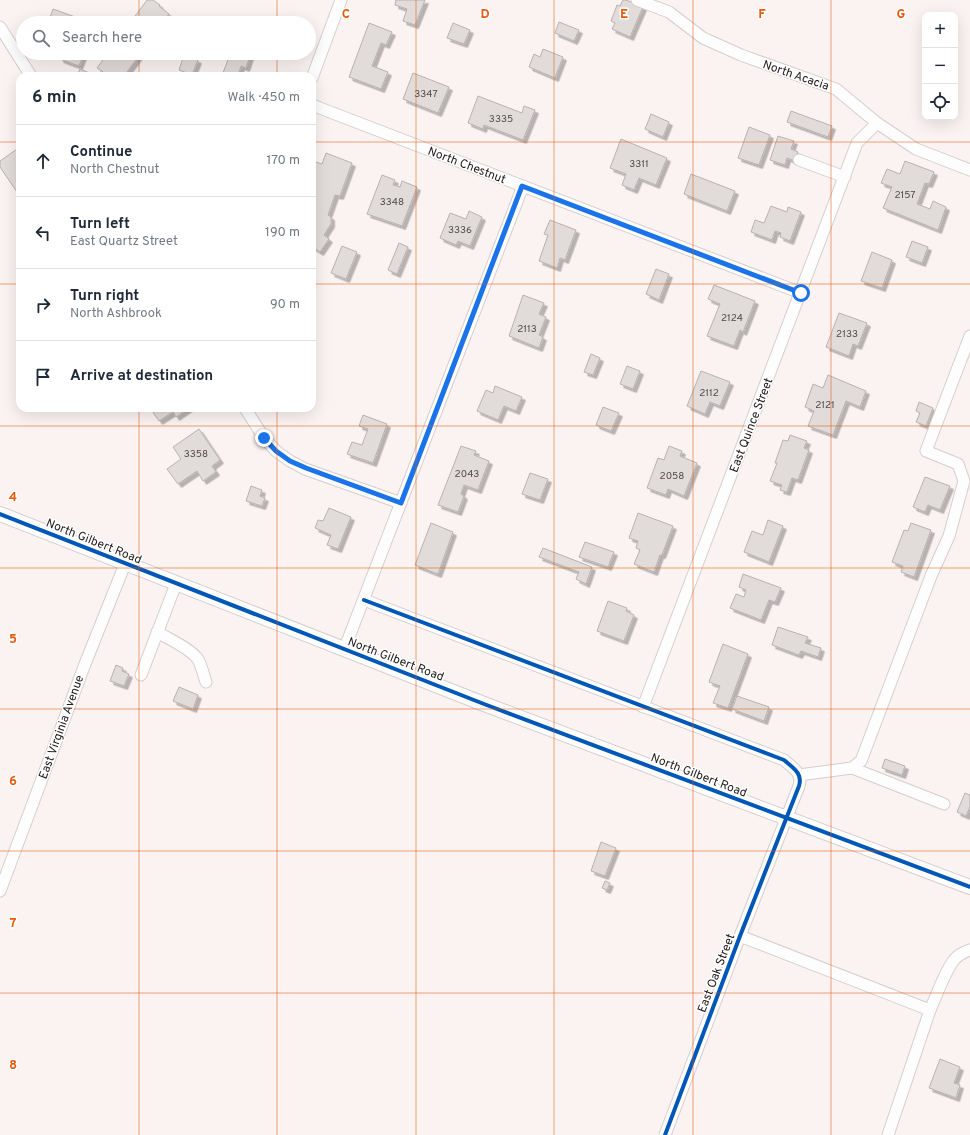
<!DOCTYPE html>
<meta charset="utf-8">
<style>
body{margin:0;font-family:Overpass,sans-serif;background:#f6f6f7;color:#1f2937}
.controls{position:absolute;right:12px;top:12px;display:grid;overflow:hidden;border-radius:8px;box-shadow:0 4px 16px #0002}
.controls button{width:36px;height:36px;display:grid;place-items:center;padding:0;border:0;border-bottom:1px solid #e0e1e3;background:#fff;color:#1f2937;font:20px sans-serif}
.stop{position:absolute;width:12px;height:12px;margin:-9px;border:3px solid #1a73e8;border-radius:50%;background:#fff}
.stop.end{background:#1a73e8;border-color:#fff;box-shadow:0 1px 4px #0008}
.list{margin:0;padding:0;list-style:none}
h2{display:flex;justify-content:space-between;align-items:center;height:52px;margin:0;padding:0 16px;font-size:17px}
h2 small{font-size:13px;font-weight:400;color:#747a83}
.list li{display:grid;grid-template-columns:26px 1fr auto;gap:12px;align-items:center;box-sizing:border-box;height:72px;padding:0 16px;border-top:1px solid #e0e1e3}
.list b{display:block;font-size:15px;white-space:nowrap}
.list p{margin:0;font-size:13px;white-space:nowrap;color:#747a83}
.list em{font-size:13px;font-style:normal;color:#747a83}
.icon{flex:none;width:22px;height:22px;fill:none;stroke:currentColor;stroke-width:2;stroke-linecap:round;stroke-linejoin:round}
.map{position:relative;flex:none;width:970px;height:1135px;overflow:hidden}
.search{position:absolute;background:#fff;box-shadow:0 4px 16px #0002;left:16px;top:16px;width:300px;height:44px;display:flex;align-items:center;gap:10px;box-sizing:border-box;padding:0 14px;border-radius:22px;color:#747a83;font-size:15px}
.panel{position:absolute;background:#fff;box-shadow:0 4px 16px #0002;left:16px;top:72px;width:300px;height:340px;border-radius:12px}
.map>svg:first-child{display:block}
.building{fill:#e1dbda;stroke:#b7b2b1;filter:url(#shadow)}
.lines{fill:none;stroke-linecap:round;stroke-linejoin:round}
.minor-casing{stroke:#d5cecd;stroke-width:13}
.major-casing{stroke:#d5cecd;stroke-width:16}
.minor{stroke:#fefdfd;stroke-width:11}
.major{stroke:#fefdfd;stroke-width:14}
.cycleway-casing{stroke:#fff;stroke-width:6}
.cycleway{stroke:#0057b8;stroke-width:4}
.route{stroke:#1a73e8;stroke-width:5}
.grid{fill:none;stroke:#e8590c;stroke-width:1;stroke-opacity:0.55}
.labels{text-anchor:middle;stroke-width:3;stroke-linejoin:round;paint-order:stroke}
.number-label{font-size:10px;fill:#504a48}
.street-label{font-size:12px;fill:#1f1918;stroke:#fff}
.grid-label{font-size:13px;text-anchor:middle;font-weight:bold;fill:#e8590c;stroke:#fff;stroke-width:3;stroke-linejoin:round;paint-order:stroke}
</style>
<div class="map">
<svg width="970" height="1135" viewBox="0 0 970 1135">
<defs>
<filter id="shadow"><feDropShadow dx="3.5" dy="3.5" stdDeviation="0" flood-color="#0004"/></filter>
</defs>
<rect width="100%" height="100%" fill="#faf3f2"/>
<!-- building -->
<g class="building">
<path d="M147 0H153L160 5 159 6 169 14 162 23H130Z"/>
<path d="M396 0H425L415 25 403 21 407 9 395 5Z"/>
<path d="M623 0H626L643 7 630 37 612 29 615 23 611 21 617 5 620 6Z"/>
<path d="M53 9 78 18 77 23H48Z"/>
<path d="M227 18 241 23H225Z"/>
<path d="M559 22 579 30 574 41 555 33Z"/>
<path d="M369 23 392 32 386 45 381 43 372 66 388 72 381 89 349 77Z"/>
<path d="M453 23 470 30 464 44 447 38Z"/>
<path d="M543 49 563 57 555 78 529 67 534 54 540 57Z"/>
<path d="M60 53H84L79 66 60 59 62 54Z"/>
<path d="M108 53H141L124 76H109L97 68Z"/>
<path d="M228 53H251L246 68 241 66 238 76H231L223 73 230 54Z"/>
<path d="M184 55 198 60 192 75 179 70Z"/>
<path d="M80 69 94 75 93 76H77Z"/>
<path d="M413 73 449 87 438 113 403 99Z"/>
<path d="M478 96 522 113 524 106 535 110 523 140 484 125 483 129 468 123Z"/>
<path d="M791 111 832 126 828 137 787 122Z"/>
<path d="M651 114 669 122 663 137 645 129Z"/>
<path d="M749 127 770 135 759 165 738 158Z"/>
<path d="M778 136 794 141 791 149 798 152 795 161 787 158 785 165 770 160Z"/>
<path d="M621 139 667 158 656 185 639 178 634 190 622 185 626 174 610 168Z"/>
<path d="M20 147V195H19L0 167V161Z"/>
<path d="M326 153 352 163 340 196 335 195 328 215 331 217V224L324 235 329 239 320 252 312 247V189L315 182H312V174L316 162 322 164Z"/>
<path d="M905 161 934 172 929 184 925 183 917 204 930 209 933 201 946 207 938 230 883 208 892 187 881 183 887 169 900 174Z"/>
<path d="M691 174 735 191 727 211 684 194Z"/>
<path d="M382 175 395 180 393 185 400 187 402 181 417 187 402 226 367 214Z"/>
<path d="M771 206 787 212 788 207 801 212 790 241 780 237 781 233 775 231 772 240 751 232 755 220 764 223Z"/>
<path d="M469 211 482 217 470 246 458 241 456 245 440 238 450 213 466 219Z"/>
<path d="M550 220 576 230 565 260 560 258 557 268 539 261 548 235 544 234Z"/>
<path d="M912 241 928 247 922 263 906 257Z"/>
<path d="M399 243 408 247 397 274 388 270Z"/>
<path d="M342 246 357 252 346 279 331 273Z"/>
<path d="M872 252 892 260 882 288 861 281Z"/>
<path d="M656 269 669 274 659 300 646 294Z"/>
<path d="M714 285 755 301 743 332 740 330 734 346 707 336 720 304 708 299Z"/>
<path d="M523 295 544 303 539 314 546 317 539 335 543 337 539 348 509 336Z"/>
<path d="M839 313 867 323 858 346 853 344 849 356 826 347Z"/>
<path d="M591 354 600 358 593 375 584 372Z"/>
<path d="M627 366 640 371 633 389 620 384Z"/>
<path d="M701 371 730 382 720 406 710 402 705 414 687 406Z"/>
<path d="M828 375 866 391 860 407 846 401 833 435 808 426 814 411 805 407 813 384 823 388Z"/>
<path d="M495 386 522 397 516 411 504 406 498 420 477 411 486 390 493 393Z"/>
<path d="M919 402 933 408 926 426 916 422 920 413 916 411Z"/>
<path d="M603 407 619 413 611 431 596 425Z"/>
<path d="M150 408H189L176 417 173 412 159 421Z"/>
<path d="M363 415 387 424 373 463 347 454 352 442 362 445 368 429 359 426Z"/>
<path d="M199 429 220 460 212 466 216 472 203 481 197 471 178 484 167 469 181 459 173 447Z"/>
<path d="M790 435 807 441 804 448 809 450 798 480 792 478 787 492 780 490 782 485 770 481 777 463H775L783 440 788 441Z"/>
<path d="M461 446 476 451 474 455 489 461 478 490 464 485 461 494 464 496 458 512 438 505Z"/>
<path d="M669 446 682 451 680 456 697 463 684 496 668 489 666 495 647 488 658 458 664 460Z"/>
<path d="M530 473 548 479 540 500 522 494Z"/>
<path d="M925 477 950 486 940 510 928 505 925 512 913 507Z"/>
<path d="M251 486 262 490 260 496 265 498 262 506 246 501Z"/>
<path d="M329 508 351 517 338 549 327 545 331 535 315 528 318 520 323 521Z"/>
<path d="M638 513 673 526 662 555H660L654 572 634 564 640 550 636 548 638 541 629 538Z"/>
<path d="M768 520 783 526 769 562 744 552 752 531 763 535Z"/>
<path d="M431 523 453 532 438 574 415 565Z"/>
<path d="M911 523 931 530 914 577 901 572 903 566 892 562 904 530 908 531Z"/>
<path d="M585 542 614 552 608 567 579 557Z"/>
<path d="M543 548 592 567 586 584 576 579 579 572 539 557Z"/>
<path d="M743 574 781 588 775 602 769 600 761 620 730 608 736 594 744 597 746 590 739 587Z"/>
<path d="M608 601 627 608 626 611 634 615 624 641 597 631Z"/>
<path d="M778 627 808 637 805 643 821 648 818 657 801 651 799 655 772 645Z"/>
<path d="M723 644 748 654 728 708 713 703 720 686 709 682Z"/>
<path d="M116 665 123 668 122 671 129 674 124 686 110 681Z"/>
<path d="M179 687 198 695 193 709 173 701Z"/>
<path d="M737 696 769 707 764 721 732 709Z"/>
<path d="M885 759 905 766 902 775 882 768Z"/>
<path d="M965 793 970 795V807L966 816 957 812Z"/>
<path d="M601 842 616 848 605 876 591 871Z"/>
<path d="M605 881 610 883 607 890 602 888Z"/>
<path d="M940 1059 960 1067 954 1083 960 1085 956 1098 929 1088Z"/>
</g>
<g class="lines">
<defs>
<g id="minor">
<path d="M637 0 669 12 703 38 741 55 836 89 877 123 916 149 970 170"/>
<path d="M0 27 31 76"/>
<path d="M312 78 341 0"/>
<path d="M312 105 801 293"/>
<path d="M799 160 845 177"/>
<path d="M245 408 264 438 276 451 290 461 305 469 401 503"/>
<path d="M364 600 784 760C793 768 803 773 799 786L740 936 665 1135"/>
<path d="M157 632C169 639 189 648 197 658 202 665 203 674 206 682"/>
<path d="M344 650 523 186"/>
<path d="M141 675 176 584"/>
<path d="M643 707 857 143 877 123"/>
<path d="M852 768 944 804"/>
<path d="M799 775 852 768 861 761 931 576 949 536 964 481 958 464 926 451 970 336"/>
<path d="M0 891 85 664 125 564"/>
<path d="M740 936 930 1010 888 1135"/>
<path d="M930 1010C936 997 945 971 954 960 958 955 964 952 970 950"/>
</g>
<path id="major" d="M0 514 484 704 970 887"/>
</defs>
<!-- minor casing -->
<use href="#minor" class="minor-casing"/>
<!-- major casing -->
<use href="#major" class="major-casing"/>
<!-- minor -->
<use href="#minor" class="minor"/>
<!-- major -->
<use href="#major" class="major"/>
<defs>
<g id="cycleway">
<path d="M0 514 484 704 970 887"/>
<path d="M364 600 784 760C793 768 803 773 799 786L740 936 665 1135"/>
</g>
</defs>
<!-- cycleway casing -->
<use href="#cycleway" class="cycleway-casing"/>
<!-- cycleway -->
<use href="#cycleway" class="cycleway"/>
</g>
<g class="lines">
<!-- route -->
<path class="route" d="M264 438 276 451 290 461 306 468 401 503 522 186 801 293"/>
</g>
<!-- grid -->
<path class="grid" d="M139 0V23M277 0V23M416 0V1135M554 0V1135M693 0V1135M831 0V1135M139 53V76M277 53V76M0 142H20M312 142H970M0 284H20M312 284H970M139 408V1135M277 408V1135M0 426H970M0 568H970M0 709H970M0 851H970M0 993H970"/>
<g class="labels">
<!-- number labels -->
<g class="number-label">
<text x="426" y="97">3347</text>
<text x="501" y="122">3335</text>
<text x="639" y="167">3311</text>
<text x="905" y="198">2157</text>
<text x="392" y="205">3348</text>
<text x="460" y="233">3336</text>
<text x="732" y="321">2124</text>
<text x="527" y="332">2113</text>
<text x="847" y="337">2133</text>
<text x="709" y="396">2112</text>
<text x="825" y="408">2121</text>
<text x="196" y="457">3358</text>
<text x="467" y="477">2043</text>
<text x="672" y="479">2058</text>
</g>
<!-- street labels -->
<g class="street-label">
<text transform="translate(796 75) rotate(19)" y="4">North Acacia</text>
<text transform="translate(467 165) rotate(21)" y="4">North Chestnut</text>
<text transform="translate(751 425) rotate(-69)" y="4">East Quince Street</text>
<text transform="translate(94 541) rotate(22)" y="4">North Gilbert Road</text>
<text transform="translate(396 659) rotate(21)" y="4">North Gilbert Road</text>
<text transform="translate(61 727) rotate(-70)" y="4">East Virginia Avenue</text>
<text transform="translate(699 775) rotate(21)" y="4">North Gilbert Road</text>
<text transform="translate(716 973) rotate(-69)" y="4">East Oak Street</text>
</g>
</g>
<g class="grid-label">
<text x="346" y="18">C</text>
<text x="485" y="18">D</text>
<text x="624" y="18">E</text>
<text x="762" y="18">F</text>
<text x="901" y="18">G</text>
<text x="13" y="501">4</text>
<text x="13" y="643">5</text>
<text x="13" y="785">6</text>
<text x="13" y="927">7</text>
<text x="13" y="1069">8</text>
</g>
</svg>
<div class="controls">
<button>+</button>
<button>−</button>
<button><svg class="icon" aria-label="locate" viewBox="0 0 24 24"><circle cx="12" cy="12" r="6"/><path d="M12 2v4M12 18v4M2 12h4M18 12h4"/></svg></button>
</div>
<div class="stop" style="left:801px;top:293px"></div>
<div class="stop end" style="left:264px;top:438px"></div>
<div class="search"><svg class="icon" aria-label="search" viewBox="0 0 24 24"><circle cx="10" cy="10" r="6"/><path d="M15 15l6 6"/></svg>Search here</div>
<section class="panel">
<h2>6 min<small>Walk · 450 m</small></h2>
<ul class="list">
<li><svg class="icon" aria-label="ahead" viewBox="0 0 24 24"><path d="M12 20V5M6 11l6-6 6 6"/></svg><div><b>Continue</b><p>North Chestnut</p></div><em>170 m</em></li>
<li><svg class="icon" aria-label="left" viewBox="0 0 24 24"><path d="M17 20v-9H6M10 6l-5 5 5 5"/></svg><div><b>Turn left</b><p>East Quartz Street</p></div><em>190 m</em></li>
<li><svg class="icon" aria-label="right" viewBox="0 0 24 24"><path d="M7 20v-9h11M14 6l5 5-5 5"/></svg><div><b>Turn right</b><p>North Ashbrook</p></div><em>90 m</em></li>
<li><svg class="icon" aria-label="arrive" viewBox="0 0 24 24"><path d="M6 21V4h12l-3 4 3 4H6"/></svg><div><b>Arrive at destination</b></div></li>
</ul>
</section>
</div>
